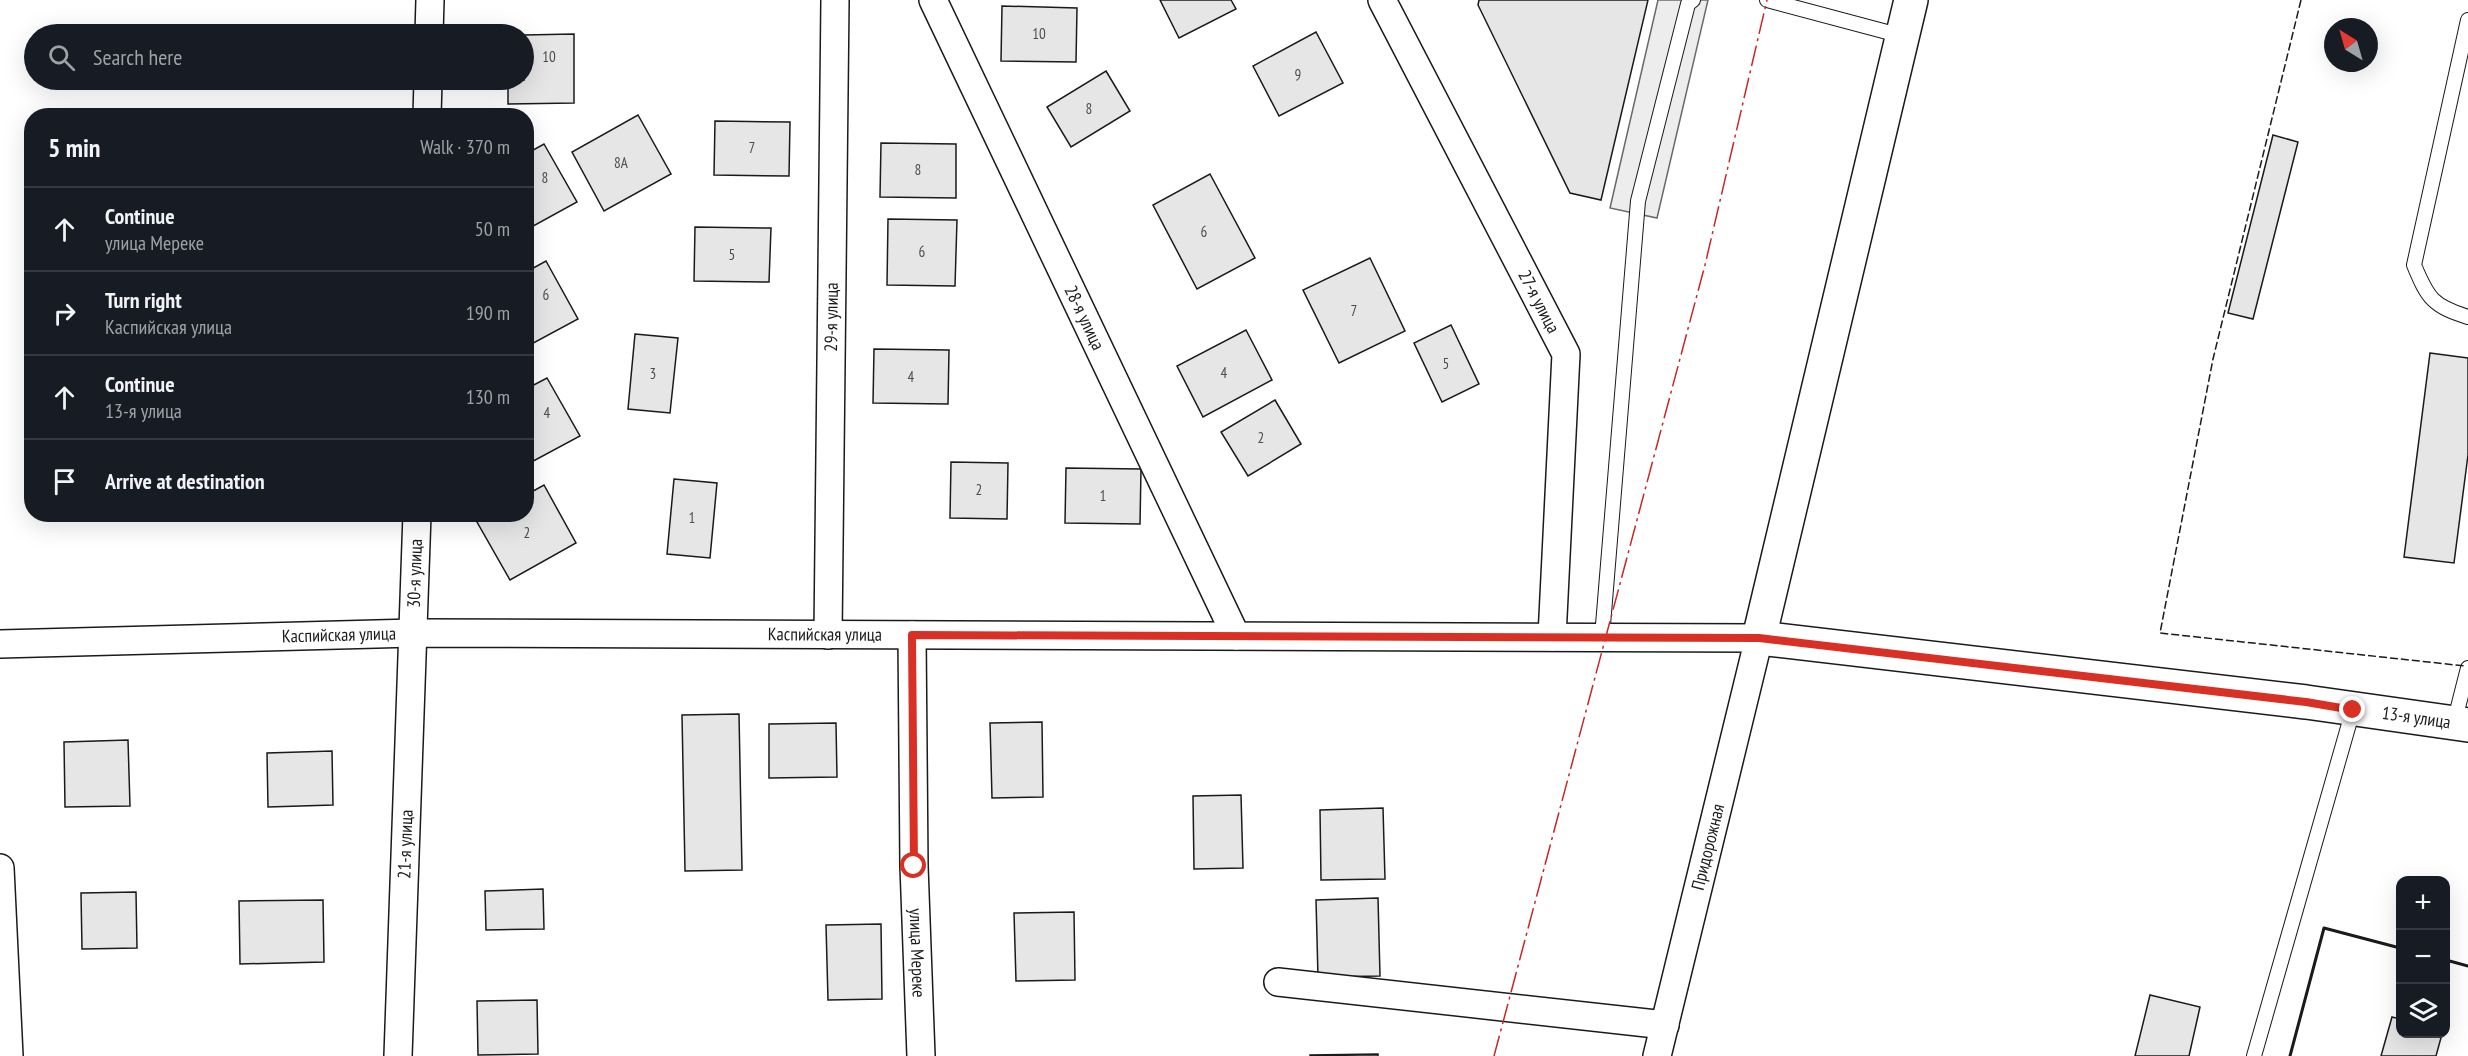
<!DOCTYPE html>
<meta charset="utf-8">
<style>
body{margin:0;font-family:"PT Sans Narrow",sans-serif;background:#20242c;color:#f1f3f6}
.controls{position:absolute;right:18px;bottom:18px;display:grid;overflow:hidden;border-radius:12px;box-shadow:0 6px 24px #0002}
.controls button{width:54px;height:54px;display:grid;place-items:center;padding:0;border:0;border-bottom:2px solid #363941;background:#171b24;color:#f1f3f6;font:30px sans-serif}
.compass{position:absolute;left:2324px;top:18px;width:54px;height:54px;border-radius:50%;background:#171b24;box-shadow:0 6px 24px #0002;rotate:323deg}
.stop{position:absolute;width:18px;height:18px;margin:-14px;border:4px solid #d93025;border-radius:50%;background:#fff}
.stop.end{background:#d93025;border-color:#fff;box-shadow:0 2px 6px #0008}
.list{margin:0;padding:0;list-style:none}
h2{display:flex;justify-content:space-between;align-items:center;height:78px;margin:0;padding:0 24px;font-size:26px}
h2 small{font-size:20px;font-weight:400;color:#9ea1a6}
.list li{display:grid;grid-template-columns:39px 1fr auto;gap:18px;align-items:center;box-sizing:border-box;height:84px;padding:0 24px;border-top:2px solid #363941}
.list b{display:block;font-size:22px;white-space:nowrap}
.list p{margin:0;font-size:20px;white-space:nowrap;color:#9ea1a6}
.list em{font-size:20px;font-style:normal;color:#9ea1a6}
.icon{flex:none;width:33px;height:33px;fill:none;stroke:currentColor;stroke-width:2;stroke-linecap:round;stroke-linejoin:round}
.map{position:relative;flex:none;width:2468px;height:1056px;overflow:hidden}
.search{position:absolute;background:#171b24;box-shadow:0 6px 24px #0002;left:24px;top:24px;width:510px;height:66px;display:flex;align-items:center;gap:15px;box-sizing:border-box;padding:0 21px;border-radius:33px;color:#9ea1a6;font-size:22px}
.panel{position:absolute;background:#171b24;box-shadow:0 6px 24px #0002;left:24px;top:108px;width:510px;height:414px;border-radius:24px}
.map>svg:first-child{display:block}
.parking{fill:#ededed;stroke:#6a6a6a;stroke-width:1.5}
.building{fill:#e6e6e6;stroke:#1a1a1a;stroke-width:1.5}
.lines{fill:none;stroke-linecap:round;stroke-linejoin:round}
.lane-casing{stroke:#1a1a1a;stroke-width:16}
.street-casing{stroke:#1a1a1a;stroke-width:30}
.secondary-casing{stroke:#1a1a1a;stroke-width:36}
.lane{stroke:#fff;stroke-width:14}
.street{stroke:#fff;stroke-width:27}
.secondary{stroke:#fff;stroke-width:33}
.fence{stroke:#1a1a1a;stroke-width:1.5;stroke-dasharray:8 3;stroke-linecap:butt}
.wall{stroke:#1a1a1a;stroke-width:3}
.power{stroke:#c62828;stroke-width:1.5;stroke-dasharray:21 4.5 3 4.5;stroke-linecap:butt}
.route{stroke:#d93025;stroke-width:8}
.labels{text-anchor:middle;stroke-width:4.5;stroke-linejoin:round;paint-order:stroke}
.number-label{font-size:15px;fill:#4d4d4d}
.street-label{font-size:18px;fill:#1a1a1a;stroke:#fff}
</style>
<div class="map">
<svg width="2468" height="1056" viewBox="0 0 2468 1056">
<rect width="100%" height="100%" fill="#fff"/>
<!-- parking -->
<path class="parking" d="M1658 0H1708L1657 218 1610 208Z"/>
<!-- building -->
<g class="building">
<path d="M1160 0H1231L1236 9 1179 38Z"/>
<path d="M1479 0H1648L1601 200 1570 193 1478 5Z"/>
<path d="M1002 6 1077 8 1076 62 1001 61Z"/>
<path d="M1316 32 1343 83 1279 116 1253 66Z"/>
<path d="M574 34V103L508 104V80H524V35Z"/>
<path d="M1106 71 1130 111 1071 147 1047 107Z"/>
<path d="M638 115 671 174 604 211 572 152Z"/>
<path d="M715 121 790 122 789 176 714 175Z"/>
<path d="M2273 135 2298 142 2253 319 2228 313Z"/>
<path d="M881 143 956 144V198L880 197Z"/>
<path d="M544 144 577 202 526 230V154Z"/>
<path d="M1210 174 1255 258 1197 289 1153 205Z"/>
<path d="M888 219 957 220 955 286 887 285Z"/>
<path d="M695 227 771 228 769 282 694 281Z"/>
<path d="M1370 258 1405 331 1339 363 1303 290Z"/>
<path d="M546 261 578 319 526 347V272Z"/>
<path d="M1451 325 1479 384 1442 402 1414 343Z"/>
<path d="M1246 330 1272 380 1203 417 1177 366Z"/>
<path d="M635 334 678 338 670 413 628 409Z"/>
<path d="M874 349 949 350 948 404 873 403Z"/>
<path d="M2430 353 2468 358V455L2454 563 2404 557Z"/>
<path d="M547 378 580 436 526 465V389Z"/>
<path d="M1275 400 1301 444 1248 476 1221 432Z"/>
<path d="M951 462 1008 463 1007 519 950 518Z"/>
<path d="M1066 468 1141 469 1140 524 1065 523Z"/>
<path d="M674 479 717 483 710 558 667 554Z"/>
<path d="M544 485 576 543 510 580 477 522 491 514H526V495Z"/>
<path d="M739 714 742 870 685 871 682 715Z"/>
<path d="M1042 722 1043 797 992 798 990 723Z"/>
<path d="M836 723 837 777 769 778V724Z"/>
<path d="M128 740 130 806 65 807 64 742Z"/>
<path d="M332 751 333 805 268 807 267 753Z"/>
<path d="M1241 795 1243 868 1194 869 1193 796Z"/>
<path d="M1383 808 1385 879 1321 880 1320 810Z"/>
<path d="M543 889 544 929 486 930 485 891Z"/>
<path d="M136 892 137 948 82 949 81 893Z"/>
<path d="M1378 898 1380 976 1318 977 1316 900Z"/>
<path d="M323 900 324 962 240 964 239 901Z"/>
<path d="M1074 912 1075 980 1016 981 1014 913Z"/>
<path d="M881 924 882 999 828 1000 826 925Z"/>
<path d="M2150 995 2200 1007 2189 1056H2135Z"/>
<path d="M537 1000 538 1054 478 1055 477 1001Z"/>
<path d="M2392 1017 2400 1019V1034H2442L2436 1056H2381Z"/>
<path d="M1378 1054V1056H1310V1055Z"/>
</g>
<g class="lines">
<defs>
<g id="lane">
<path d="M1767 0 1902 36"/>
<path d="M2468 20 2414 265C2428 299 2433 306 2468 317"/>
<path d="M1602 637 1638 201 1688 4 1693 0"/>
<path d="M2454 723 2468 668"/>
<path d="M2254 1056 2353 710"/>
</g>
<g id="street">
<path id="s1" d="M933 0 1236 636"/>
<path id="s2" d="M1382 0 1566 354 1552 637"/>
<path d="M429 34 430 0"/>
<path d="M427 116 428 80"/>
<path id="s3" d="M828 635 835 0"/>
<path id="s4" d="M912 635 914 866 921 1056"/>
<path id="s5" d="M0 644 414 633 1759 638 1657 1056"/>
<path d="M0 868 9 1056"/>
<path d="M1278 982 1665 1025"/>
<path id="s6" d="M398 1056 417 514"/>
</g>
<g id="secondary">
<path id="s7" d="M1911 0 1759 638 2306 702 2468 725"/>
</g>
</defs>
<!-- lane casing -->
<use href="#lane" class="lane-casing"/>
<!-- street casing -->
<use href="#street" class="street-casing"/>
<!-- secondary casing -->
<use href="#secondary" class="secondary-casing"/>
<!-- lane -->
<use href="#lane" class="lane"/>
<!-- street -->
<use href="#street" class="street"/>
<!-- secondary -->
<use href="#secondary" class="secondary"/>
<!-- fence -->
<path class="fence" d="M2301 0 2213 359 2160 633 2465 666"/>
<!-- wall -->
<g class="wall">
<path d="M2446 960 2468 966"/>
<path d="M2290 1056 2324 928 2400 948"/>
</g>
<!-- power -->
<path class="power" d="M1494 1056 1705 265 1767 0"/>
</g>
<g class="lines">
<!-- route -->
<path class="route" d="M914 866 912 635 1759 638 2306 702 2353 710"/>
</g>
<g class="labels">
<!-- number labels -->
<g class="number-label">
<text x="1039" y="39">10</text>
<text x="549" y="62">10</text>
<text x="1298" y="80">9</text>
<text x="1089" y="114">8</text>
<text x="752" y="153">7</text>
<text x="621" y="168">8А</text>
<text x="918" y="175">8</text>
<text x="545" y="183">8</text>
<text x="1204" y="237">6</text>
<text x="922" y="257">6</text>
<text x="732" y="260">5</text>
<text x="546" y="300">6</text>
<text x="1354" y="316">7</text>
<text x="1446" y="369">5</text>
<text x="1224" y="378">4</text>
<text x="653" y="379">3</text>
<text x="911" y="382">4</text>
<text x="547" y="418">4</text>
<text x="1261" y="443">2</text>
<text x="979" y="495">2</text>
<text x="1103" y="501">1</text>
<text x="692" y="523">1</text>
<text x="527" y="538">2</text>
</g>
<!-- street labels -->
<g class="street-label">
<text dy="6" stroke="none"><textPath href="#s2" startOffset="340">27-я улица</textPath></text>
<text dy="6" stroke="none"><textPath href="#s3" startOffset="318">29-я улица</textPath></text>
<text dy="6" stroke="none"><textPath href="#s1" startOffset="352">28-я улица</textPath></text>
<text dy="6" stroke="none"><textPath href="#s6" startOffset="483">30-я улица</textPath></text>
<text dy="6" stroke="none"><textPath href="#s5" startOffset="339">Каспийская улица</textPath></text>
<text dy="6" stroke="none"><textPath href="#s5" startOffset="825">Каспийская улица</textPath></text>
<text dy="6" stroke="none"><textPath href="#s7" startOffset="1318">13-я улица</textPath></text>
<text dy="6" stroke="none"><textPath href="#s6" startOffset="212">21-я улица</textPath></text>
<text transform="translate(1708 847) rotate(-76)" y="6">Придорожная</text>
<text dy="6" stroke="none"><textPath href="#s4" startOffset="318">улица Мереке</textPath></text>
</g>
</g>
</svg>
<div class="controls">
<button>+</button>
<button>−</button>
<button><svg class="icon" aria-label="layers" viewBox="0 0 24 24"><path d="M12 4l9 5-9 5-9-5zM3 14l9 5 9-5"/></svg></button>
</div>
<svg class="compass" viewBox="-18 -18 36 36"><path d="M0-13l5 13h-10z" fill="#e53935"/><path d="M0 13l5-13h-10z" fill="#9ea1a6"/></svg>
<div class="stop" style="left:914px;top:866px"></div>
<div class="stop end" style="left:2353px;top:710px"></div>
<div class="search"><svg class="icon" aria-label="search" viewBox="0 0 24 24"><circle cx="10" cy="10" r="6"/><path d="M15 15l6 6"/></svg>Search here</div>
<section class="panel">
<h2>5 min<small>Walk · 370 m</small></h2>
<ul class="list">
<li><svg class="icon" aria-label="ahead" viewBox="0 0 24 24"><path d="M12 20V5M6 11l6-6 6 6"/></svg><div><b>Continue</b><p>улица Мереке</p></div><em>50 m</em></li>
<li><svg class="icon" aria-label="right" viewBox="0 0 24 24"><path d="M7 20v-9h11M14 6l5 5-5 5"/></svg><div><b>Turn right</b><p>Каспийская улица</p></div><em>190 m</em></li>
<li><svg class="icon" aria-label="ahead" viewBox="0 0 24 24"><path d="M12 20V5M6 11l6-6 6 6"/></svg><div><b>Continue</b><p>13-я улица</p></div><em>130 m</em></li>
<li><svg class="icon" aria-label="arrive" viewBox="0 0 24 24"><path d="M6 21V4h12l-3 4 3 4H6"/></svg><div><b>Arrive at destination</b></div></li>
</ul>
</section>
</div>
